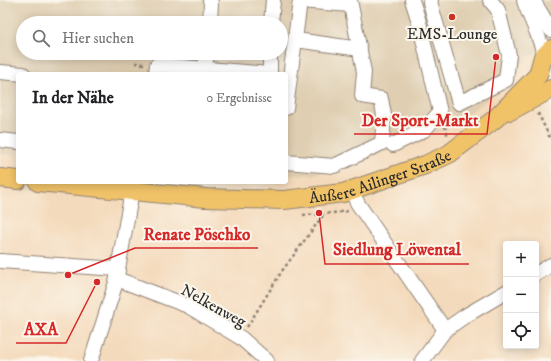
<!DOCTYPE html>
<html lang="de">
<meta charset="utf-8">
<style>
body{margin:0;font-family:"IM FELL DW Pica",serif;background:#f2f2f2;color:#202124}
.controls{position:absolute;right:12px;bottom:12px;display:grid;overflow:hidden;border-radius:4px;box-shadow:0 2px 10px #0003}
.controls button{width:36px;height:36px;display:grid;place-items:center;padding:0;border:0;border-bottom:1px solid #e0e0e0;background:#fff;color:#202124;font:20px sans-serif}
.list{margin:0;padding:0;list-style:none}
h2{display:flex;justify-content:space-between;align-items:center;height:52px;margin:0;padding:0 16px;font-size:17px}
h2 small{font-size:13px;font-weight:400;color:#757577}
.icon{flex:none;width:22px;height:22px;fill:none;stroke:currentColor;stroke-width:2;stroke-linecap:round;stroke-linejoin:round}
.map{position:relative;flex:none;width:551px;height:361px;overflow:hidden}
.search{position:absolute;background:#fff;box-shadow:0 2px 10px #0003;left:16px;top:16px;width:272px;height:44px;display:flex;align-items:center;gap:10px;box-sizing:border-box;padding:0 14px;border-radius:22px;color:#757577;font-size:15px}
.panel{position:absolute;background:#fff;box-shadow:0 2px 10px #0003;left:16px;top:72px;width:272px;height:112px;border-radius:4px}
.map>svg:first-child{display:block}
.built{fill:#dfceb1;fill-rule:evenodd}
.lines{fill:none;stroke-linecap:round;stroke-linejoin:round}
.minor-casing{stroke:#908274;stroke-width:16}
.major-casing{stroke:#908274;stroke-width:20}
.path{stroke:#908274;stroke-width:2.5;stroke-dasharray:3 3;stroke-linecap:butt}
.minor{stroke:#fff;stroke-width:14}
.major{stroke:#f1c369;stroke-width:18}
.poi-dot{fill:#c8321e;stroke:#fbf7ec;stroke-width:1.5}
.labels{text-anchor:middle;stroke-width:4;stroke-linejoin:round;paint-order:stroke}
.poi-label{font-size:16px;fill:#2b2b2b;stroke:#fbf7ec}
.street-label{font-size:16px;fill:#2b2b2b;stroke:#fbf7ec}
.leader{fill:none;stroke:#d62828;stroke-width:1.5}
.callout-dot{fill:#d62828;stroke:#fbf7ec;stroke-width:1.5}
.callout-label{font-size:17px;text-anchor:middle;font-weight:bold;fill:#d62828;stroke:#fbf7ec;stroke-width:4;stroke-linejoin:round;paint-order:stroke}
</style>
<div class="map">
<svg width="551" height="361" viewBox="0 0 551 361">
<rect width="100%" height="100%" fill="#fbf7ec"/>
<filter id="ink" filterUnits="userSpaceOnUse"><feTurbulence type="fractalNoise" baseFrequency=".025" numOctaves="2"/><feDisplacementMap in="SourceGraphic" scale="8" xChannelSelector="R" yChannelSelector="G"/><feConvolveMatrix kernelMatrix="1 2 1 2 8 2 1 2 1" color-interpolation-filters="sRGB"/></filter>
<filter id="wash" filterUnits="userSpaceOnUse"><feTurbulence type="fractalNoise" baseFrequency=".012" numOctaves="4" result="noise"/><feDisplacementMap in="SourceGraphic" scale="16" xChannelSelector="R" yChannelSelector="G"/><feGaussianBlur stdDeviation="0.9" result="paint"/><feColorMatrix in="noise" values="0 0 0 0 0 0 0 0 0 0 0 0 0 0 0 0 0 1.4 0 .05"/><feComposite in="paint" operator="in"/></filter>
<g filter="url(#wash)">
<rect width="100%" height="100%" fill="#f4dabc"/>
<!-- built -->
<path class="built" d="M0 0H551V46L528 57 503 88 447 129 371 157 313 175H286V74H18V156L0 154ZM23 23H281V53H23Z"/>
</g>
<g filter="url(#ink)">
<g class="lines">
<defs>
<g id="minor">
<path d="M431 0 430 2 459 103 506 80 509 55 498 10 490 0"/>
<path d="M524 0 525 4 537 33 542 47 543 57"/>
<path d="M533 0 551 30"/>
<path d="M210 23 211 3 210 0"/>
<path d="M271 23 273 0"/>
<path d="M296 40 360 49"/>
<path d="M0 72 23 74"/>
<path d="M156 74 157 65 270 74"/>
<path d="M204 74 207 53"/>
<path d="M270 74V53"/>
<path d="M286 108 300 1 350 5"/>
<path d="M0 140 18 142"/>
<path d="M393 145 424 130 440 112 419 22 412 0"/>
<path d="M286 162 334 166 382 143 384 115 381 99 362 96 364 72 350 0"/>
<path d="M351 190 358 204 445 330"/>
<path d="M0 261 118 269"/>
<path d="M536 274 551 265"/>
<path d="M117 279 188 306 241 338 267 361"/>
<path d="M91 361 117 279 118 269 130 202 131 191"/>
<path d="M422 361 445 330 465 316 506 292"/>
</g>
<g id="major">
<path d="M510 111 551 89"/>
<path d="M0 178 18 180"/>
<path id="s1" d="M38 182 206 198 284 200 343 193 425 165 449 154 495 119 538 75 543 57 551 49"/>
</g>
</defs>
<!-- minor casing -->
<use href="#minor" class="minor-casing"/>
<!-- major casing -->
<use href="#major" class="major-casing"/>
<!-- path -->
<g class="path">
<path d="M135 63 145 64"/>
<path d="M538 113 551 140"/>
<path d="M445 126 448 137"/>
<path d="M303 215 324 214 348 211"/>
<path d="M247 327 282 271 324 214"/>
</g>
<!-- minor -->
<use href="#minor" class="minor"/>
<!-- major -->
<use href="#major" class="major"/>
</g>
</g>
<!-- markers -->
<circle class="poi-dot" cx="452" cy="17" r="4"/>
<g class="labels">
<!-- poi labels -->
<g class="poi-label">
<text x="452" y="39">EMS-Lounge</text>
</g>
<!-- street labels -->
<g class="street-label">
<text dy="6" stroke="none"><textPath href="#s1" startOffset="346">Äußere Ailinger Straße</textPath></text>
<text transform="translate(214 305) rotate(29)" y="6">Nelkenweg</text>
</g>
</g>
<!-- callouts -->
<path class="leader" d="M496 57L487 134H354M68 275L135 248H258M319 213L325 264H469M97 282L66 343H16"/>
<g class="callout-dot">
<circle cx="496" cy="57" r="4"/>
<circle cx="68" cy="275" r="4"/>
<circle cx="319" cy="213" r="4"/>
<circle cx="97" cy="282" r="4"/>
</g>
<g class="callout-label">
<text x="420" y="126">Der Sport-Markt</text>
<text x="197" y="240">Renate Pöschko</text>
<text x="397" y="255">Siedlung Löwental</text>
<text x="41" y="335">AXA</text>
</g>
</svg>
<div class="controls">
<button>+</button>
<button>−</button>
<button><svg class="icon" aria-label="locate" viewBox="0 0 24 24"><circle cx="12" cy="12" r="6"/><path d="M12 2v4M12 18v4M2 12h4M18 12h4"/></svg></button>
</div>
<div class="search"><svg class="icon" aria-label="search" viewBox="0 0 24 24"><circle cx="10" cy="10" r="6"/><path d="M15 15l6 6"/></svg>Hier suchen</div>
<section class="panel">
<h2>In der Nähe<small>0 Ergebnisse</small></h2>
<ul class="list">
</ul>
</section>
</div>
